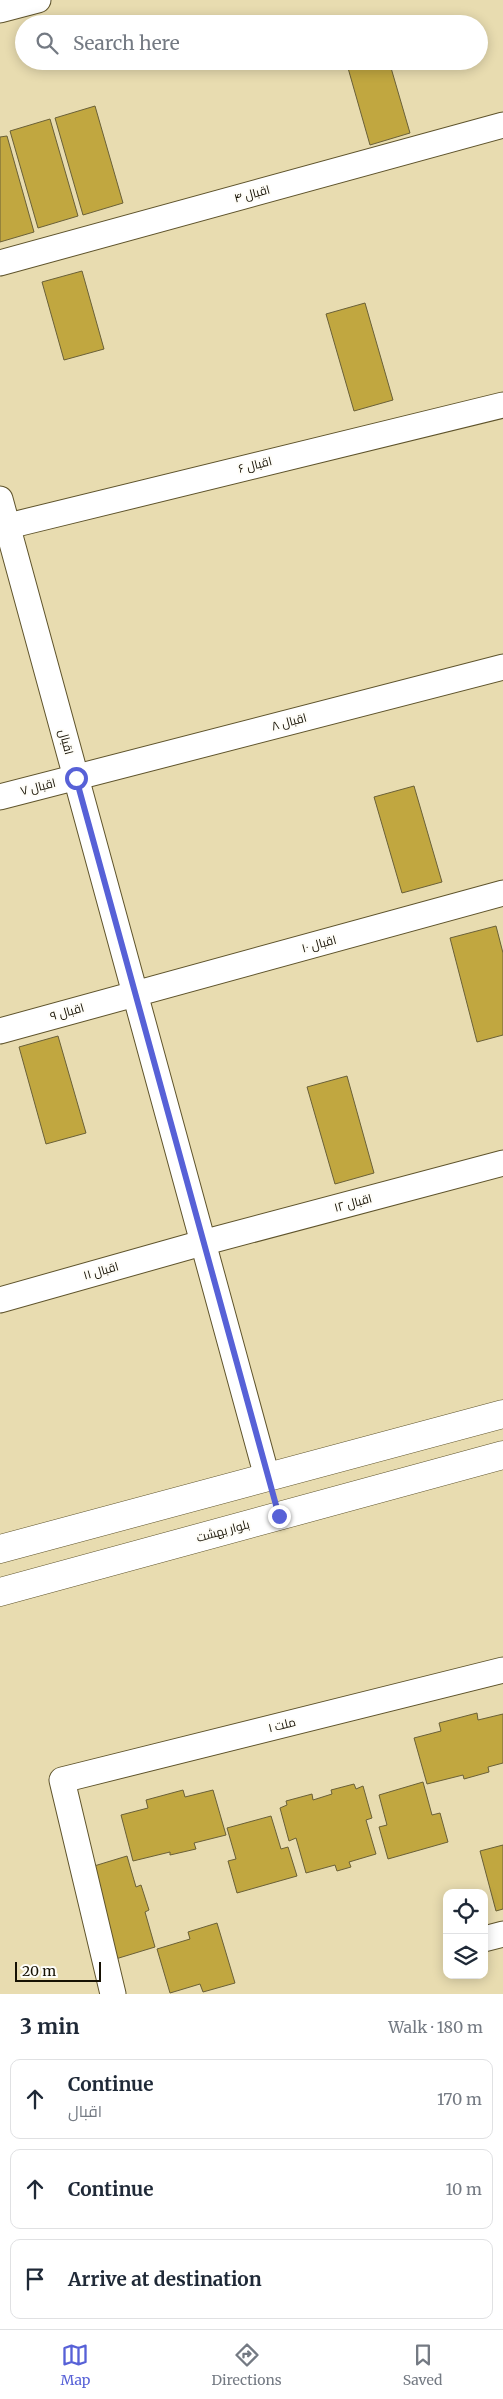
<!DOCTYPE html>
<meta charset="utf-8">
<style>
body{margin:0;font-family:Merriweather,Cairo,serif;background:#f6f6f7;color:#1f2937}
.controls{position:absolute;right:15px;bottom:15px;display:grid;overflow:hidden;border-radius:10px;box-shadow:0 2px 12px #0003}
.controls button{width:45px;height:45px;display:grid;place-items:center;padding:0;border:0;border-bottom:1px solid #e0e1e3;background:#fff;color:#1f2937;font:25px sans-serif}
.scale{position:absolute;left:15px;bottom:12px;width:86px;box-sizing:border-box;padding-left:5px;border:2px solid #161103;border-top:0;font-size:14px;line-height:18px;white-space:nowrap;color:#161103;-webkit-text-stroke:4px #fefdf8;paint-order:stroke}
.stop{position:absolute;width:15px;height:15px;margin:-11px;border:4px solid #5761d7;border-radius:50%;background:#fff}
.stop.end{background:#5761d7;border-color:#fff;box-shadow:0 1px 5px #0008}
.list{margin:0;padding:0;list-style:none}
h2{display:flex;justify-content:space-between;align-items:center;height:65px;margin:0;padding:0 20px;font-size:21px}
h2 small{font-size:16px;font-weight:400;color:#747a83}
.list li{display:grid;grid-template-columns:32px 1fr auto;gap:15px;align-items:center;box-sizing:border-box;height:80px;margin:0 10px 10px;padding:0 10px;border:1px solid #e0e1e3;border-radius:10px}
.list b{display:block;font-size:19px;white-space:nowrap}
.list p{margin:0;font-size:16px;white-space:nowrap;color:#747a83}
.list em{font-size:16px;font-style:normal;color:#747a83}
.icon{flex:none;width:28px;height:28px;fill:none;stroke:currentColor;stroke-width:2;stroke-linecap:round;stroke-linejoin:round}
.map{position:relative;flex:none;width:503px;height:1994px;overflow:hidden}
.search{position:absolute;background:#fff;box-shadow:0 2px 12px #0003;left:15px;right:15px;top:15px;height:55px;display:flex;align-items:center;gap:12px;box-sizing:border-box;padding:0 18px;border-radius:28px;color:#747a83;font-size:19px}
.sheet{height:335px;background:#fff}
nav{display:flex;justify-content:space-around;align-items:center;box-sizing:border-box;height:70px;border-top:1px solid #e0e1e3;background:#fff;font-size:14px;color:#747a83}
nav a{display:grid;justify-items:center;gap:2px}
nav .on{color:#5761d7}
.map>svg:first-child{display:block}
.building{fill:#c1a740;stroke:#6a6037}
.lines{fill:none;stroke-linecap:round;stroke-linejoin:round}
.minor-casing{stroke:#5f542c;stroke-width:27}
.tertiary-casing{stroke:#5f542c;stroke-width:29}
.minor{stroke:#fff;stroke-width:25}
.tertiary{stroke:#fff;stroke-width:28}
.route{stroke:#5761d7;stroke-width:6}
.labels{text-anchor:middle;stroke-width:4;stroke-linejoin:round;paint-order:stroke}
.street-label{font-size:12px;fill:#161103;stroke:#fefdf8}
</style>
<div class="map">
<svg width="503" height="1994" viewBox="0 0 503 1994">
<rect width="100%" height="100%" fill="#e8dcb0"/>
<!-- building -->
<g class="building">
<path d="M346 61H389L410 133 370 145Z"/>
<path d="M95 106 123 203 83 215 55 118Z"/>
<path d="M50 119 78 216 38 228 10 131Z"/>
<path d="M7 136 34 232 0 242V137Z"/>
<path d="M82 271 104 349 64 360 42 282Z"/>
<path d="M365 303 393 400 354 411 326 314Z"/>
<path d="M414 786 442 882 402 893 374 797Z"/>
<path d="M496 926 503 953V1035L477 1042 450 938Z"/>
<path d="M58 1036 86 1133 46 1144 19 1047Z"/>
<path d="M347 1076 374 1173 335 1184 307 1087Z"/>
<path d="M477 1713 478 1720 503 1714V1763L488 1767 489 1772 464 1779 463 1775 427 1784 414 1738 441 1731 439 1723Z"/>
<path d="M423 1782 432 1815 440 1813 448 1842 388 1859 379 1827 387 1825 379 1795Z"/>
<path d="M354 1784 356 1789 363 1786 372 1818 366 1820 376 1854 349 1862 351 1867 337 1871 335 1865 306 1873 296 1838 289 1841 280 1808 287 1805 286 1801 312 1794 313 1800 332 1794 331 1790Z"/>
<path d="M183 1790 185 1797 213 1790 226 1835 194 1843 196 1849 170 1855V1852L133 1861 121 1815 148 1808 146 1800Z"/>
<path d="M271 1816 281 1849 288 1847 297 1876 237 1893 228 1861 236 1859 227 1828Z"/>
<path d="M503 1845V1909L496 1911 480 1851Z"/>
<path d="M127 1856 136 1887 141 1885 149 1910 145 1912 155 1947 109 1961 81 1870Z"/>
<path d="M217 1923 235 1983 203 1992 200 1984 170 1993 157 1949 190 1939 188 1932Z"/>
</g>
<g class="lines">
<defs>
<g id="minor">
<path d="M0 10 38 0"/>
<path d="M0 263 503 125"/>
<path d="M0 499 267 1477"/>
<path d="M0 528 503 405"/>
<path d="M0 797 503 667"/>
<path d="M0 1031 503 893"/>
<path d="M0 1300 202 1243 503 1163"/>
<path d="M484 1939 503 1934"/>
<path d="M113 1994 62 1780 503 1670"/>
</g>
<g id="tertiary">
<path d="M0 1549 503 1414"/>
<path d="M0 1592 503 1455"/>
</g>
</defs>
<!-- minor casing -->
<use href="#minor" class="minor-casing"/>
<!-- tertiary casing -->
<use href="#tertiary" class="tertiary-casing"/>
<!-- minor -->
<use href="#minor" class="minor"/>
<!-- tertiary -->
<use href="#tertiary" class="tertiary"/>
</g>
<g class="lines">
<!-- route -->
<path class="route" d="M76 778 279 1516"/>
</g>
<g class="labels">
<!-- street labels -->
<g class="street-label">
<text transform="translate(252 194) rotate(-15)" y="4">اقبال ۴</text>
<text transform="translate(255 465) rotate(-14)" y="4">اقبال ۶</text>
<text transform="translate(289 722) rotate(-15)" y="4">اقبال ۸</text>
<text transform="translate(66 742) rotate(75)" y="4">اقبال</text>
<text transform="translate(38 787) rotate(-14)" y="4">اقبال ۷</text>
<text transform="translate(319 944) rotate(-15)" y="4">اقبال ۱۰</text>
<text transform="translate(67 1012) rotate(-16)" y="4">اقبال ۹</text>
<text transform="translate(353 1203) rotate(-15)" y="4">اقبال ۱۲</text>
<text transform="translate(101 1271) rotate(-16)" y="4">اقبال ۱۱</text>
<text transform="translate(223 1531) rotate(-15)" y="4">بلوار بهشت</text>
<text transform="translate(282 1725) rotate(-14)" y="4">ملت ۱</text>
</g>
</g>
</svg>
<div class="controls">
<button><svg class="icon" aria-label="locate" viewBox="0 0 24 24"><circle cx="12" cy="12" r="6"/><path d="M12 2v4M12 18v4M2 12h4M18 12h4"/></svg></button>
<button><svg class="icon" aria-label="layers" viewBox="0 0 24 24"><path d="M12 4l9 5-9 5-9-5zM3 14l9 5 9-5"/></svg></button>
</div>
<div class="scale">20 m</div>
<div class="stop" style="left:76px;top:778px"></div>
<div class="stop end" style="left:279px;top:1516px"></div>
<div class="search"><svg class="icon" aria-label="search" viewBox="0 0 24 24"><circle cx="10" cy="10" r="6"/><path d="M15 15l6 6"/></svg>Search here</div>
</div>
<section class="sheet">
<h2>3 min<small>Walk · 180 m</small></h2>
<ul class="list">
<li><svg class="icon" aria-label="ahead" viewBox="0 0 24 24"><path d="M12 20V5M6 11l6-6 6 6"/></svg><div><b>Continue</b><p>اقبال</p></div><em>170 m</em></li>
<li><svg class="icon" aria-label="ahead" viewBox="0 0 24 24"><path d="M12 20V5M6 11l6-6 6 6"/></svg><div><b>Continue</b></div><em>10 m</em></li>
<li><svg class="icon" aria-label="arrive" viewBox="0 0 24 24"><path d="M6 21V4h12l-3 4 3 4H6"/></svg><div><b>Arrive at destination</b></div></li>
</ul>
</section>
<nav>
<a class="on"><svg class="icon" aria-label="map" viewBox="0 0 24 24"><path d="M3 6l6-2 6 2 6-2v14l-6 2-6-2-6 2zM9 4v14M15 6v14"/></svg>Map</a>
<a><svg class="icon" aria-label="directions" viewBox="0 0 24 24"><path d="M12 3l9 9-9 9-9-9zM9 14v-3h6M13 9l2 2-2 2"/></svg>Directions</a>
<a><svg class="icon" aria-label="saved" viewBox="0 0 24 24"><path d="M7 4h10v16l-5-4-5 4z"/></svg>Saved</a>
</nav>
